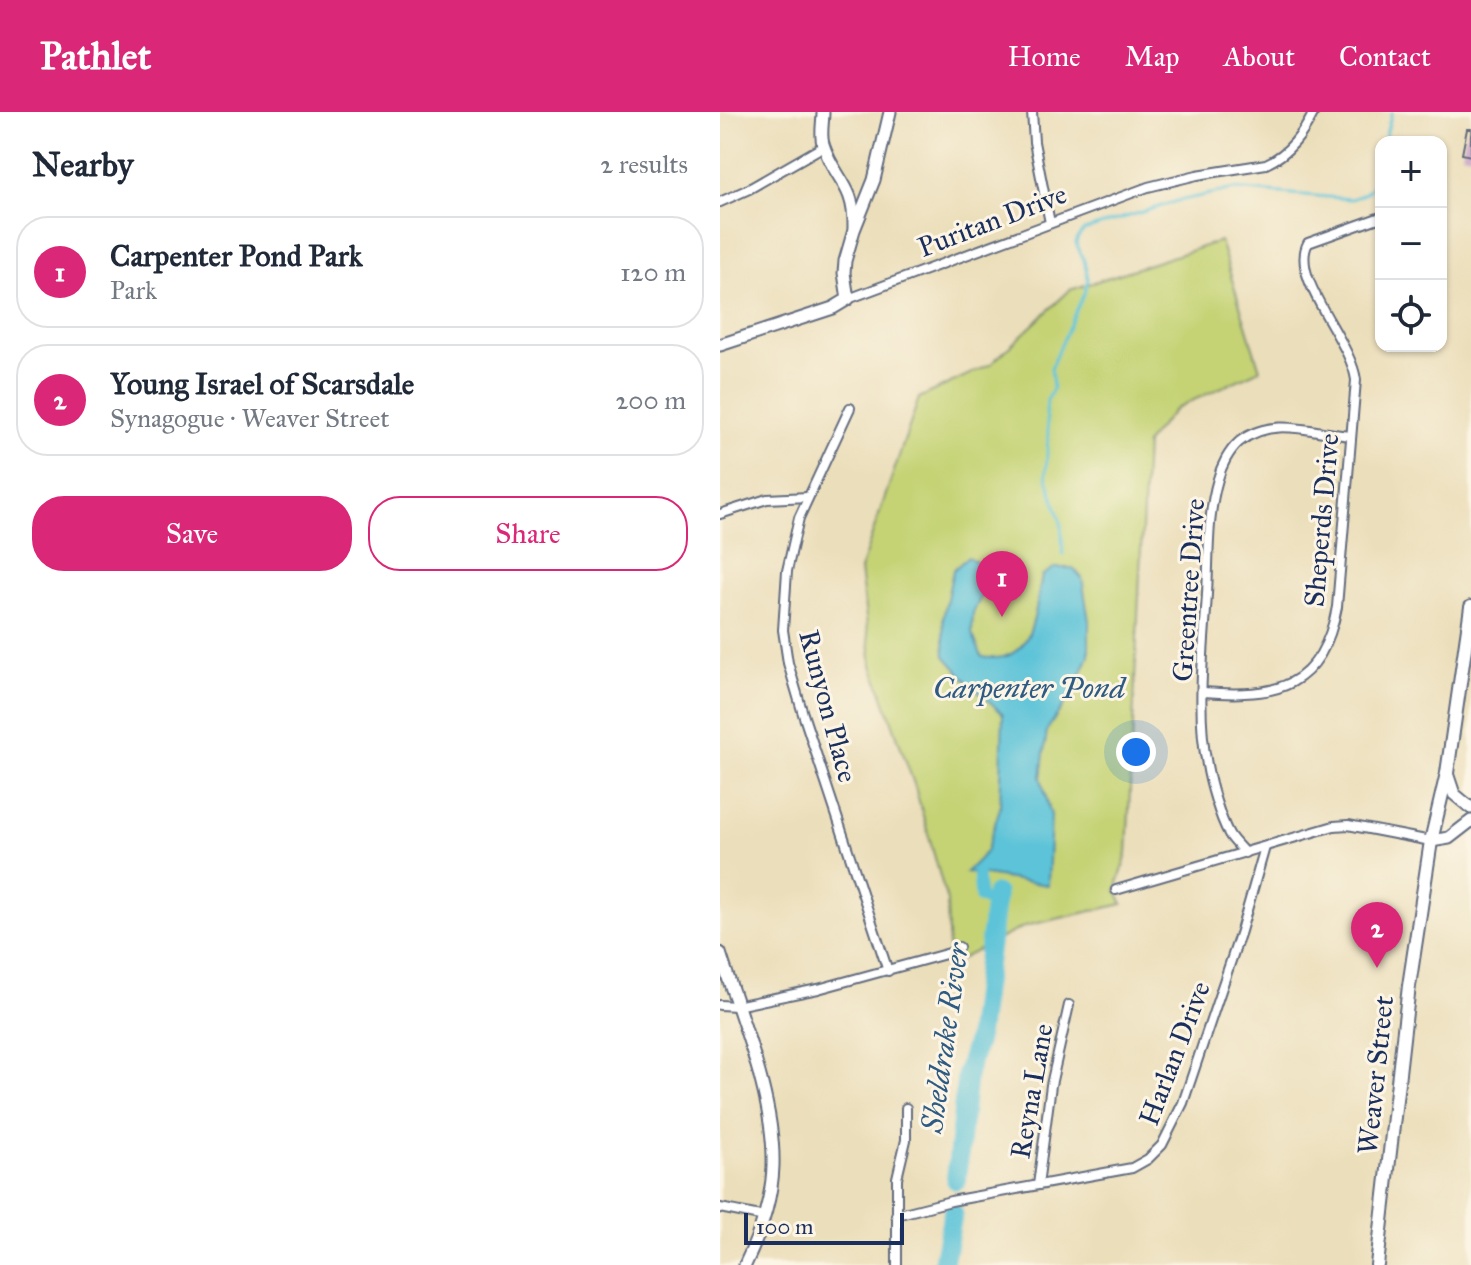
<!DOCTYPE html>
<meta charset="utf-8">
<style>
body{margin:0;font-family:"IM FELL Great Primer",serif;background:#f2f2f3;color:#1f2937}
.controls{position:absolute;right:24px;top:24px;display:grid;overflow:hidden;border-radius:16px;box-shadow:0 2px 6px #0004}
.controls button{width:72px;height:72px;display:grid;place-items:center;padding:0;border:0;border-bottom:2px solid #e0e1e3;background:#fff;color:#1f2937;font:40px sans-serif}
.scale{position:absolute;left:24px;bottom:20px;width:160px;box-sizing:border-box;padding-left:8px;border:4px solid #1b2f5e;border-top:0;font-size:22px;line-height:28px;white-space:nowrap;color:#1b2f5e;-webkit-text-stroke:6px #fcf5e5;paint-order:stroke}
.you{position:absolute;left:416px;top:640px;width:28px;height:28px;margin:-20px;border:6px solid #fff;border-radius:50%;background:#1a73e8;box-shadow:0 0 0 12px #1a73e833}
.badge{display:grid;place-items:center;width:52px;height:52px;border-radius:50%;background:#db2777;color:#fff;font-size:26px;font-weight:700}
.pin{position:absolute;translate:-50% -66px;filter:drop-shadow(0 2px 4px #0008)}
.pin::after{content:'';position:absolute;top:42px;width:28px;height:24px;background:inherit;clip-path:polygon(0 0,100% 0,50% 100%)}
.list{margin:0;padding:0;list-style:none}
h2{display:flex;justify-content:space-between;align-items:center;height:104px;margin:0;padding:0 32px;font-size:34px}
h2 small{font-size:26px;font-weight:400;color:#747a83}
.list li{display:grid;grid-template-columns:52px 1fr auto;gap:24px;align-items:center;box-sizing:border-box;height:112px;margin:0 16px 16px;padding:0 16px;border:2px solid #e0e1e3;border-radius:32px}
.list b{display:block;font-size:30px;white-space:nowrap}
.list p{margin:0;font-size:26px;white-space:nowrap;color:#747a83}
.list em{font-size:26px;font-style:normal;color:#747a83}
.actions{display:flex;gap:16px;padding:24px 32px}
.actions a{flex:1;padding:18px 0;border:2px solid #db2777;border-radius:32px;text-align:center;font-size:28px;color:#db2777}
.actions .main{background:#db2777;color:#fff}
.icon{flex:none;width:44px;height:44px;fill:none;stroke:currentColor;stroke-width:2;stroke-linecap:round;stroke-linejoin:round}
.map{position:relative;flex:none;width:751px;height:1153px;overflow:hidden}
header{display:flex;align-items:center;gap:48px;box-sizing:border-box;height:112px;padding:0 40px;background:#db2777;color:#fff}
header strong{font-size:38px}
nav{display:flex;gap:44px;margin-inline-start:auto;font-size:28px}
main{display:flex}
aside{flex:1;background:#fff}
.map>svg:first-child{display:block}
.green{fill:#c5d375;stroke:#70816a;stroke-width:2}
.water{fill:#5bc3d8;stroke:#3b799b;stroke-width:2}
.lines{fill:none;stroke-linecap:round;stroke-linejoin:round}
.stream{stroke:#5bc3d8;stroke-width:3}
.canal{stroke:#5bc3d8;stroke-width:11}
.river{stroke:#5bc3d8;stroke-width:20}
.building{fill:#caa5c8}
.minor-casing{stroke:#646c7e;stroke-width:12}
.tertiary-casing{stroke:#646c7e;stroke-width:15}
.secondary-casing{stroke:#646c7e;stroke-width:16}
.minor{stroke:#fff;stroke-width:8}
.tertiary{stroke:#fff;stroke-width:11}
.secondary{stroke:#fff;stroke-width:12}
.labels{text-anchor:middle;stroke-width:6;stroke-linejoin:round;paint-order:stroke}
.street-label{font-size:28px;fill:#1b2f5e;stroke:#fcf5e5}
.water-label{font-size:30px;font-style:italic;fill:#2e5b83;stroke:#fcf5e5}
</style>
<header>
<strong>Pathlet</strong>
<nav><a>Home</a><a>Map</a><a>About</a><a>Contact</a></nav>
</header>
<main>
<aside>
<h2>Nearby<small>2 results</small></h2>
<ul class="list">
<li><span class="badge">1</span><div><b>Carpenter Pond Park</b><p>Park</p></div><em>120 m</em></li>
<li><span class="badge">2</span><div><b>Young Israel of Scarsdale</b><p>Synagogue · Weaver Street</p></div><em>200 m</em></li>
</ul>
<div class="actions"><a class="main">Save</a><a>Share</a></div>
</aside>
<div class="map">
<svg width="751" height="1153" viewBox="0 0 751 1153">
<rect width="100%" height="100%" fill="#fcf5e5"/>
<filter id="ink" filterUnits="userSpaceOnUse"><feTurbulence type="fractalNoise" baseFrequency=".0125" numOctaves="2"/><feDisplacementMap in="SourceGraphic" scale="16" xChannelSelector="R" yChannelSelector="G"/><feConvolveMatrix kernelMatrix="1 2 1 2 8 2 1 2 1" color-interpolation-filters="sRGB"/></filter>
<filter id="wash" filterUnits="userSpaceOnUse"><feTurbulence type="fractalNoise" baseFrequency=".006" numOctaves="4" result="noise"/><feDisplacementMap in="SourceGraphic" scale="32" xChannelSelector="R" yChannelSelector="G"/><feGaussianBlur stdDeviation="1.8" result="paint"/><feColorMatrix in="noise" values="0 0 0 0 0 0 0 0 0 0 0 0 0 0 0 0 0 1.4 0 .05"/><feComposite in="paint" operator="in"/></filter>
<g filter="url(#wash)">
<rect width="100%" height="100%" fill="#ebdeba"/>
<!-- green -->
<path class="green" d="M500 129 540 258 456 296 426 331 407 742 396 778 403 792 305 814 229 853 227 789 195 675 152 553 140 458 199 286 271 252 350 178Z"/>
<!-- water -->
<path class="water" d="M248 445 263 454 265 477 253 501 252 521 262 545C314 554 314 502 322 464L334 456H353L362 466 369 509V544L355 576 327 618 321 666 331 703 328 773 246 760 266 740 280 696 283 602 248 570 225 544 223 506 233 458Z"/>
<g class="lines">
<!-- stream -->
<g class="stream">
<path d="M664 30 672 0"/>
<path d="M343 442 341 411 326 363 328 320 326 300 327 288 333 277 331 255 365 179 368 166 364 149 356 131 358 125 364 118 458 89 514 77 631 87C660 79 655 64 661 39"/>
</g>
<!-- canal -->
<path class="canal" d="M258 762 260 786 273 792"/>
<!-- river -->
<g class="river">
<path d="M236 1068 247 961 257 929 276 782"/>
<path d="M223 1153 233 1101"/>
</g>
</g>
<g id="blocks">
<!-- building -->
<path class="building" d="M747 17H751V44L742 42Z"/>
</g>
</g>
<g filter="url(#ink)">
<use href="#blocks" fill-opacity="0" stroke="#646c7e" stroke-width="2"/>
<g class="lines">
<defs>
<g id="minor">
<path d="M312 0 314 30 330 111"/>
<path d="M0 90 29 77 104 34"/>
<path d="M128 187 428 75 477 63 546 52C569 42 583 22 594 0"/>
<path d="M130 296 79 406 67 459 63 518 68 551 83 602 168 859"/>
<path d="M0 402 47 387 88 385"/>
<path d="M483 580C557 586 602 576 617 495L636 268C631 228 569 166 588 131L661 105"/>
<path d="M525 741C520 735 513 729 509 722 500 706 490 672 487 653 476 600 484 536 487 482 489 444 487 404 498 367 501 354 509 339 519 330 553 303 593 321 631 324"/>
<path d="M396 778 614 714 628 713 711 729"/>
<path d="M0 893 16 894 98 877 233 840 239 835"/>
<path d="M318 1073 331 973 349 893"/>
<path d="M0 1096 45 1105"/>
<path d="M176 1103 231 1089 412 1056 428 1047 442 1033 463 991 521 819 545 735"/>
<path d="M177 1153V1066L186 1028V996"/>
</g>
<g id="tertiary">
<path d="M103 0C103 10 100 22 103 32 114 68 135 71 134 116"/>
<path d="M0 233 113 196 128 187 124 161 125 149 134 118 154 68 170 0"/>
<path d="M727 661 734 682 751 696"/>
<path d="M711 729 729 726 751 709"/>
<path d="M0 841C20 905 55 986 53 1054 52 1089 40 1122 25 1153"/>
</g>
<path id="secondary" d="M657 1153 689 874 711 729 727 661 751 495"/>
</defs>
<!-- minor casing -->
<use href="#minor" class="minor-casing"/>
<!-- tertiary casing -->
<use href="#tertiary" class="tertiary-casing"/>
<!-- secondary casing -->
<use href="#secondary" class="secondary-casing"/>
<!-- minor -->
<use href="#minor" class="minor"/>
<!-- tertiary -->
<use href="#tertiary" class="tertiary"/>
<!-- secondary -->
<use href="#secondary" class="secondary"/>
</g>
</g>
<g class="labels">
<!-- street labels -->
<g class="street-label">
<text transform="translate(272 108) rotate(-21)" y="10">Puritan Drive</text>
<text transform="translate(601 408) rotate(-85)" y="10">Sheperds Drive</text>
<text transform="translate(468 478) rotate(-86)" y="10">Greentree Drive</text>
<text transform="translate(109 594) rotate(75)" y="10">Runyon Place</text>
<text transform="translate(454 941) rotate(-69)" y="10">Harlan Drive</text>
<text transform="translate(655 963) rotate(-84)" y="10">Weaver Street</text>
<text transform="translate(311 979) rotate(-80)" y="10">Reyna Lane</text>
</g>
<!-- water labels -->
<g class="water-label">
<text x="309" y="586">Carpenter Pond</text>
<text transform="translate(225 926) rotate(-82)" y="10">Sheldrake River</text>
</g>
</g>
</svg>
<div class="controls">
<button>+</button>
<button>−</button>
<button><svg class="icon" aria-label="locate" viewBox="0 0 24 24"><circle cx="12" cy="12" r="6"/><path d="M12 2v4M12 18v4M2 12h4M18 12h4"/></svg></button>
</div>
<div class="scale">100 m</div>
<div class="you"></div>
<div class="pin badge" style="left:282px;top:505px">1</div>
<div class="pin badge" style="left:657px;top:856px">2</div>
</div>
</main>
